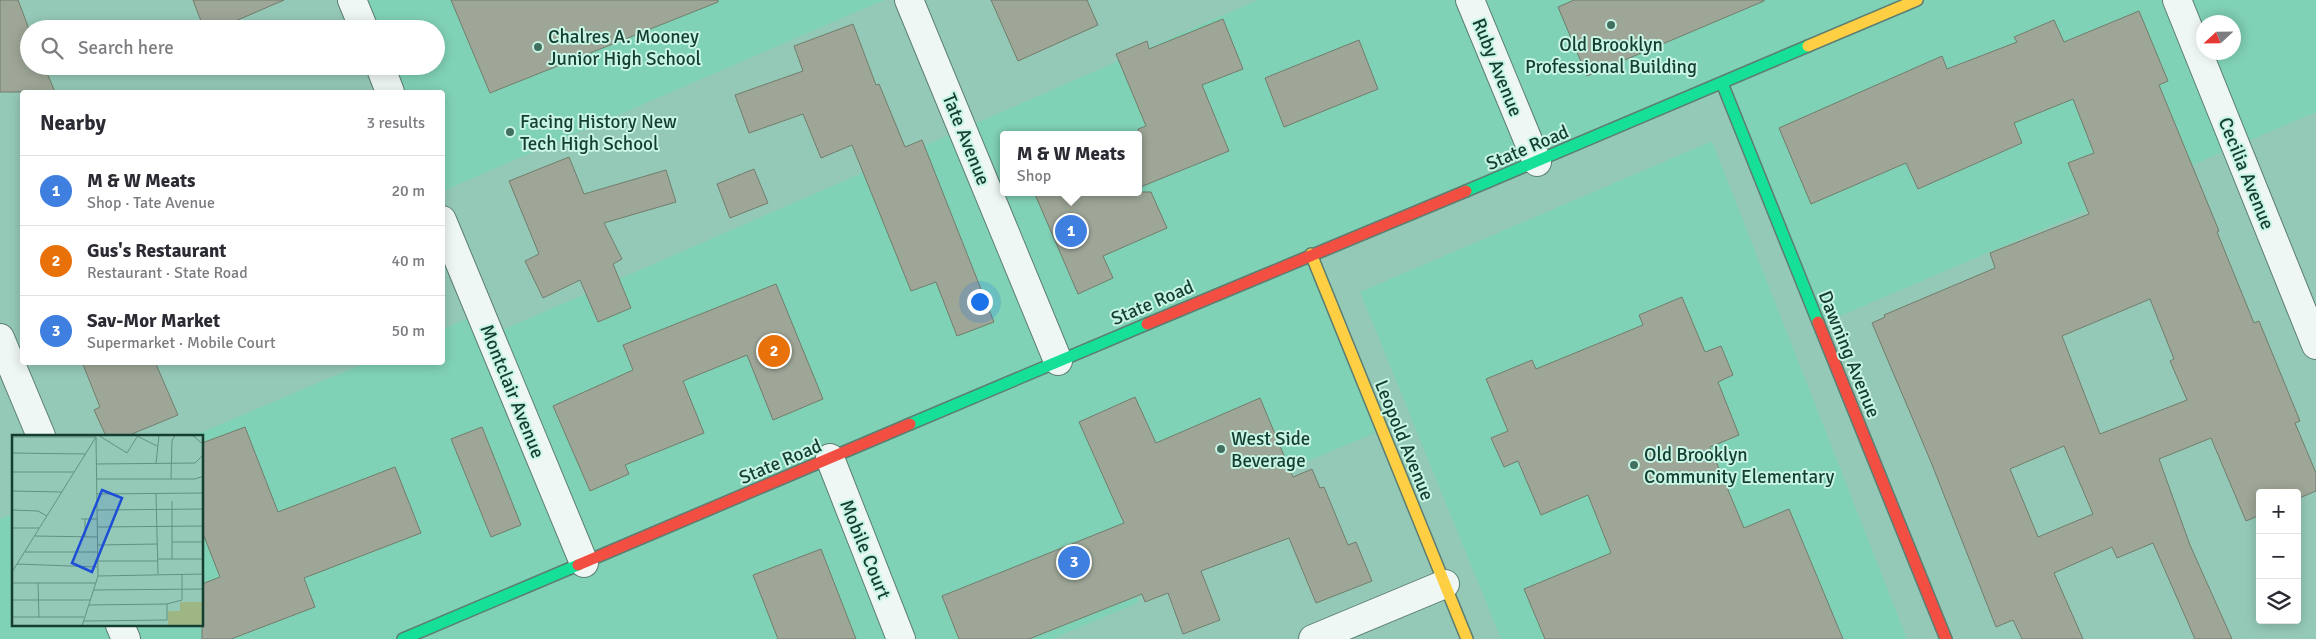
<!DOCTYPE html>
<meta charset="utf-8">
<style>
body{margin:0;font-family:Signika,sans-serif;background:#f2f2f3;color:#2b2b33}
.controls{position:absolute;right:15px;bottom:15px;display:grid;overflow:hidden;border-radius:5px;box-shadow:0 2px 12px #0003}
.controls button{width:45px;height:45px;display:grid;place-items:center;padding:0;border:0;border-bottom:1px solid #e1e1e2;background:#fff;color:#2b2b33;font:25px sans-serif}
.compass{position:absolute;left:2196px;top:15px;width:45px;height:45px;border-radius:50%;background:#fff;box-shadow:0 2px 12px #0003;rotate:248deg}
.you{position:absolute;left:979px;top:301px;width:18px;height:18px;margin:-12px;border:4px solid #fff;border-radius:50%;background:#1a73e8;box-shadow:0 0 0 8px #1a73e833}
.badge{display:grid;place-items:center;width:32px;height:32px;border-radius:50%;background:#416f60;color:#fff;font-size:16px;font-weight:700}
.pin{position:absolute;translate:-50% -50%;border:2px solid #fff;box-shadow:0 1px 5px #0006}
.popup{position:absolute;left:1000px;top:131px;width:142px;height:65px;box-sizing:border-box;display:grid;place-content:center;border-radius:5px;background:#fff;filter:drop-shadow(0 1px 4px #0005);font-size:16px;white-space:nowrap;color:#7c7c81}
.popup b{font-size:19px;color:#2b2b33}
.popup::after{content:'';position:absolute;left:50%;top:100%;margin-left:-10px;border:10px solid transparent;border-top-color:#fff}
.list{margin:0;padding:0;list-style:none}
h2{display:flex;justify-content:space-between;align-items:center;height:65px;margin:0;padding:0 20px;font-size:21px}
h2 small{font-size:16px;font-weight:400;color:#7c7c81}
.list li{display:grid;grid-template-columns:32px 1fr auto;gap:15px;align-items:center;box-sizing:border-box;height:70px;padding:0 20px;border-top:1px solid #e1e1e2}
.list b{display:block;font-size:19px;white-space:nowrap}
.list p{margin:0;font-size:16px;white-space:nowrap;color:#7c7c81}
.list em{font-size:16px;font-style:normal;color:#7c7c81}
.icon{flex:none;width:28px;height:28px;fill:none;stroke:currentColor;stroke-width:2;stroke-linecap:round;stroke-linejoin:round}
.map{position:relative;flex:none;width:2316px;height:639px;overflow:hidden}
.search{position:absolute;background:#fff;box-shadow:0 2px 12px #0003;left:20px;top:20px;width:425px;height:55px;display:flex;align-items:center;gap:12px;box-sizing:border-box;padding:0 18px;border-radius:28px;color:#7c7c81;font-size:19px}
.panel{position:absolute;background:#fff;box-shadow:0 2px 12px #0003;left:20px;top:90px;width:425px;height:275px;border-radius:5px}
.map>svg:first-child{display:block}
.built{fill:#80d2b7;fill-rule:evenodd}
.building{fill:#9da697;stroke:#727d6c;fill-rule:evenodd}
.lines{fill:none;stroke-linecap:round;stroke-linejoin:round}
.street-casing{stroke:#5c7e72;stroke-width:30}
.fast-casing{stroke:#5c7e72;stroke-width:14}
.slow-casing{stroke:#5c7e72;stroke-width:14}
.jam-casing{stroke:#5c7e72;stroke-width:14}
.street{stroke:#eff7f4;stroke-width:28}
.fast{stroke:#16e098;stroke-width:11}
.slow{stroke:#ffcf43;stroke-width:11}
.jam{stroke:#f24e42;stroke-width:11}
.poi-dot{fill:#416f60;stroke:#c8f5e4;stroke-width:2}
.labels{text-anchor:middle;stroke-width:4;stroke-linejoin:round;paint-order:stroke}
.poi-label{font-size:19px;fill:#143e31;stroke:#c8f5e4;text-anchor:start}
.street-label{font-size:19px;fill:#143e31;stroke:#c8f5e4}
.inset-road{fill:none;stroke:#619181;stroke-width:1}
.view{fill:#1d4ed8;fill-opacity:0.15;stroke:#1d4ed8;stroke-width:2.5}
.inset-edge{fill:none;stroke:#143e31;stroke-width:2.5}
</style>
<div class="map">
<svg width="2316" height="639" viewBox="0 0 2316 639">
<rect width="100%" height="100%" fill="#95c9b7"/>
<!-- built -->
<g class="built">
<path d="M352 0H884L443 191 442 92H390L380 66H436V29H364Z"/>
<path d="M1258 0H2316V112L1819 325 1721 83 1312 254 1382 430 1117 541 1139 602 1052 639H0V519L14 513V625H202V436H193L365 363 442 362 443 329 481 313 491 335ZM2204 22H2234V52H2204ZM1004 135H1138V192H1004Z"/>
<path d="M1712 141 1907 639H1501L1360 292Z"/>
</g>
<!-- building -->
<g class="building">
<path d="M0 0H18L29 29V66H44L55 92H0Z"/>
<path d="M193 0H284L217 29H204Z"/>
<path d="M451 0H718V2L490 93Z"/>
<path d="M991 0H1087L1098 25 1018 61Z"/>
<path d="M1574 0H1764V1L1587 76 1558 7Z"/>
<path d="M2139 11 2168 81 2159 85 2219 231 2217 232 2254 323 2259 321 2300 421 2295 423 2316 473V491L2297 499V493H2260V515L2246 521 2211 438 2159 459 2190 545 2232 639H2195L2153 543 2117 558 2112 547 2054 573 2083 639H2022L2013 620 1996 627 1931 462 1872 323 1885 317 1884 315 1995 268 1990 253 2089 214 2068 163 2094 153 2073 99 2014 123 2022 143 1918 189 1906 163 1811 204 1779 128 1942 56 1947 69 2017 42 2014 37 2054 20 2064 42ZM2150 299 2174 359 2170 361 2187 400 2100 434 2062 336ZM2064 446 2093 514 2038 537 2010 469Z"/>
<path d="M1223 19 1243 69 1202 85 1229 151 1138 188V129L1146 126 1116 54 1147 41 1149 49Z"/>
<path d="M853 24 876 85 879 84 905 147 922 140 994 322 957 336 936 282 911 291 852 145 821 158 803 114 749 133 735 95 803 71 794 46Z"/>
<path d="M1359 40 1378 89 1284 127 1265 78Z"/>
<path d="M569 157 584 194 666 170 676 202 604 223 622 259 613 264 631 308 598 322 580 280 543 298 525 261 539 254 509 181Z"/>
<path d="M754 169 768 203 730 218 717 184Z"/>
<path d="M1034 192H1151L1167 228 1103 256 1113 278 1078 294Z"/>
<path d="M776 284 823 399 773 420 747 355 683 381 704 433 625 465 629 474 590 491 553 406 633 370 623 345Z"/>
<path d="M1682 297 1705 352 1721 346 1733 375 1718 382 1739 435 1710 447 1744 528 1789 509 1843 639H1545L1524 589 1611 553 1588 495 1541 515 1518 461 1504 467 1491 438 1508 431 1486 379 1532 360 1536 369 1643 325 1639 315Z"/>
<path d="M82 362H155L178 415 127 436H106L94 410 100 407Z"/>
<path d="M1135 397 1156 443 1260 398 1293 477 1312 469 1320 488 1324 487 1348 545 1356 542 1372 581 1316 603 1289 538 1201 571 1220 620 1183 634 1168 593 1145 602 1142 594 1029 639H959L942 596 1124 523 1079 422Z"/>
<path d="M245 427 278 512 395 467 421 533 304 578 315 607 231 639H202V584L220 577 202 531V443Z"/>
<path d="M482 427 521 525 491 537 451 439Z"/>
<path d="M821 549 856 639H778L753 575Z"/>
</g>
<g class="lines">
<defs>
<g id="street">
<path d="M352 0 364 29"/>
<path d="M909 0 1058 361"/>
<path d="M1470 0 1537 162"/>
<path d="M2177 0 2316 345"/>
<path d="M380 66 390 92"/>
<path d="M442 220 584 563"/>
<path d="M0 338 41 436"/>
<path d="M830 458 901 639"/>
<path d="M120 625 126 639"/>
<path d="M1313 639 1445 584"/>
</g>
<g id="fast">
<path d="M1722 83 1818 322"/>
<path d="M1466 191 1808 46"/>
<path d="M910 424 1147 324"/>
<path d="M403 639 578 565"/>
</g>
<g id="slow">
<path d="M1808 46 1917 0"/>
<path d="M1311 254 1467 639"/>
</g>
<g id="jam">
<path d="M1818 322 1946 639"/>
<path d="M1147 324 1466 191"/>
<path d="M578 565 910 424"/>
</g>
</defs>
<!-- street casing -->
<use href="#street" class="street-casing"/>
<!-- fast casing -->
<use href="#fast" class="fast-casing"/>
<!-- slow casing -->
<use href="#slow" class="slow-casing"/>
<!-- jam casing -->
<use href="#jam" class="jam-casing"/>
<!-- street -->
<use href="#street" class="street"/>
<!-- fast -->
<use href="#fast" class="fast"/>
<!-- slow -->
<use href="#slow" class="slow"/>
<!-- jam -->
<use href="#jam" class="jam"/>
</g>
<!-- markers -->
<g class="poi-dot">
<circle cx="1611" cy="25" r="5"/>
<circle cx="538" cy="47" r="5"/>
<circle cx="510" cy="132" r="5"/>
<circle cx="1221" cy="449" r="5"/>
<circle cx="1634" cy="465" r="5"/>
</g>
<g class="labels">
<!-- poi labels -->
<g class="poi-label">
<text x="548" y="43">Chalres A. Mooney<tspan x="548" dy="22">Junior High School</tspan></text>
<text x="1611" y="51" text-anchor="middle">Old Brooklyn<tspan x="1611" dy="22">Professional Building</tspan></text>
<text x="520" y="128">Facing History New<tspan x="520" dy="22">Tech High School</tspan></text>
<text x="1231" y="445">West Side<tspan x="1231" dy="22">Beverage</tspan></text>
<text x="1644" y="461">Old Brooklyn<tspan x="1644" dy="22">Community Elementary</tspan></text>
</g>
<!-- street labels -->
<g class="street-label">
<text transform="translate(1498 67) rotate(68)" y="7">Ruby Avenue</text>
<text transform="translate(967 139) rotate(68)" y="7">Tate Avenue</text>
<text transform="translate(1527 147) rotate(-23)" y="7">State Road</text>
<text transform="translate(2247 173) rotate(68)" y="7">Cecilia Avenue</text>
<text transform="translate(1152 302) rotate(-23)" y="7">State Road</text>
<text transform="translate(1850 354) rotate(68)" y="7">Dawning Avenue</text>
<text transform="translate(513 391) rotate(68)" y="7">Montclair Avenue</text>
<text transform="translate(1405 440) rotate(68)" y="7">Leopold Avenue</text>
<text transform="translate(780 461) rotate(-23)" y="7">State Road</text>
<text transform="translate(866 549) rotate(68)" y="7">Mobile Court</text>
</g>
</g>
<!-- overview -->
<g transform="translate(12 435)">
<rect width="191" height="191" fill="#95c9b7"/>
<path d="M168 167H191V191H156V176H168Z" fill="#9eb684"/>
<path class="inset-road" d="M86 0 115 18 125 2M123 0 145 11M180 0 192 10M0 2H84M0 18 73 19M84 29 183 28 192 19M144 29 147 0M0 37H62M85 44H183L192 41M159 44 160 6 163 0M0 56 50 57M85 59 192 58M144 59 146 139M160 66V124M0 75 26 76 35 81M85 75 192 74M69 84H85M73 84V102M85 92 192 91M0 93H27M23 101 85 102M160 107H192M86 110 145 109M13 117H85M146 124H192M86 126H146M5 129 85 132M0 137 84 2M86 141 192 139M0 148H83M26 148 27 182M82 155 192 154M0 165H78M77 170 155 169 170 165V139M0 182H72M72 186 155 185V169M70 191 86 141 84 2"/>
<path class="view" d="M90 55 110 63 80 137 60 128Z"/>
<rect width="191" height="191" class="inset-edge"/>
</g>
</svg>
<div class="controls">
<button>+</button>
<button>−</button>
<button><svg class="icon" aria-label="layers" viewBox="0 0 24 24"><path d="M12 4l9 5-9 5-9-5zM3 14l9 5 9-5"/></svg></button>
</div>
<svg class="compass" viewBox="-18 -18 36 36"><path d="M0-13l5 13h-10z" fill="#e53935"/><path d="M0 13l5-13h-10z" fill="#7c7c81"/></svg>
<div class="you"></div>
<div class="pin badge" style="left:1071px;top:231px;background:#3f7fe0">1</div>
<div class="popup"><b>M &amp; W Meats</b>Shop</div>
<div class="pin badge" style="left:774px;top:351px;background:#e8710a">2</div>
<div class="pin badge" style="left:1074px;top:562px;background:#3f7fe0">3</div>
<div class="search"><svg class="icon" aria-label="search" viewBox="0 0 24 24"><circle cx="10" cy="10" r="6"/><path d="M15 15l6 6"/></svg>Search here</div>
<section class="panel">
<h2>Nearby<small>3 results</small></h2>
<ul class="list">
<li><span class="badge" style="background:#3f7fe0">1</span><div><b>M &amp; W Meats</b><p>Shop · Tate Avenue</p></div><em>20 m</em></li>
<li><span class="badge" style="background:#e8710a">2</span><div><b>Gus's Restaurant</b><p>Restaurant · State Road</p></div><em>40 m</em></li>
<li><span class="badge" style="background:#3f7fe0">3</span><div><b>Sav-Mor Market</b><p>Supermarket · Mobile Court</p></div><em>50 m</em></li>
</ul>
</section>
</div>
